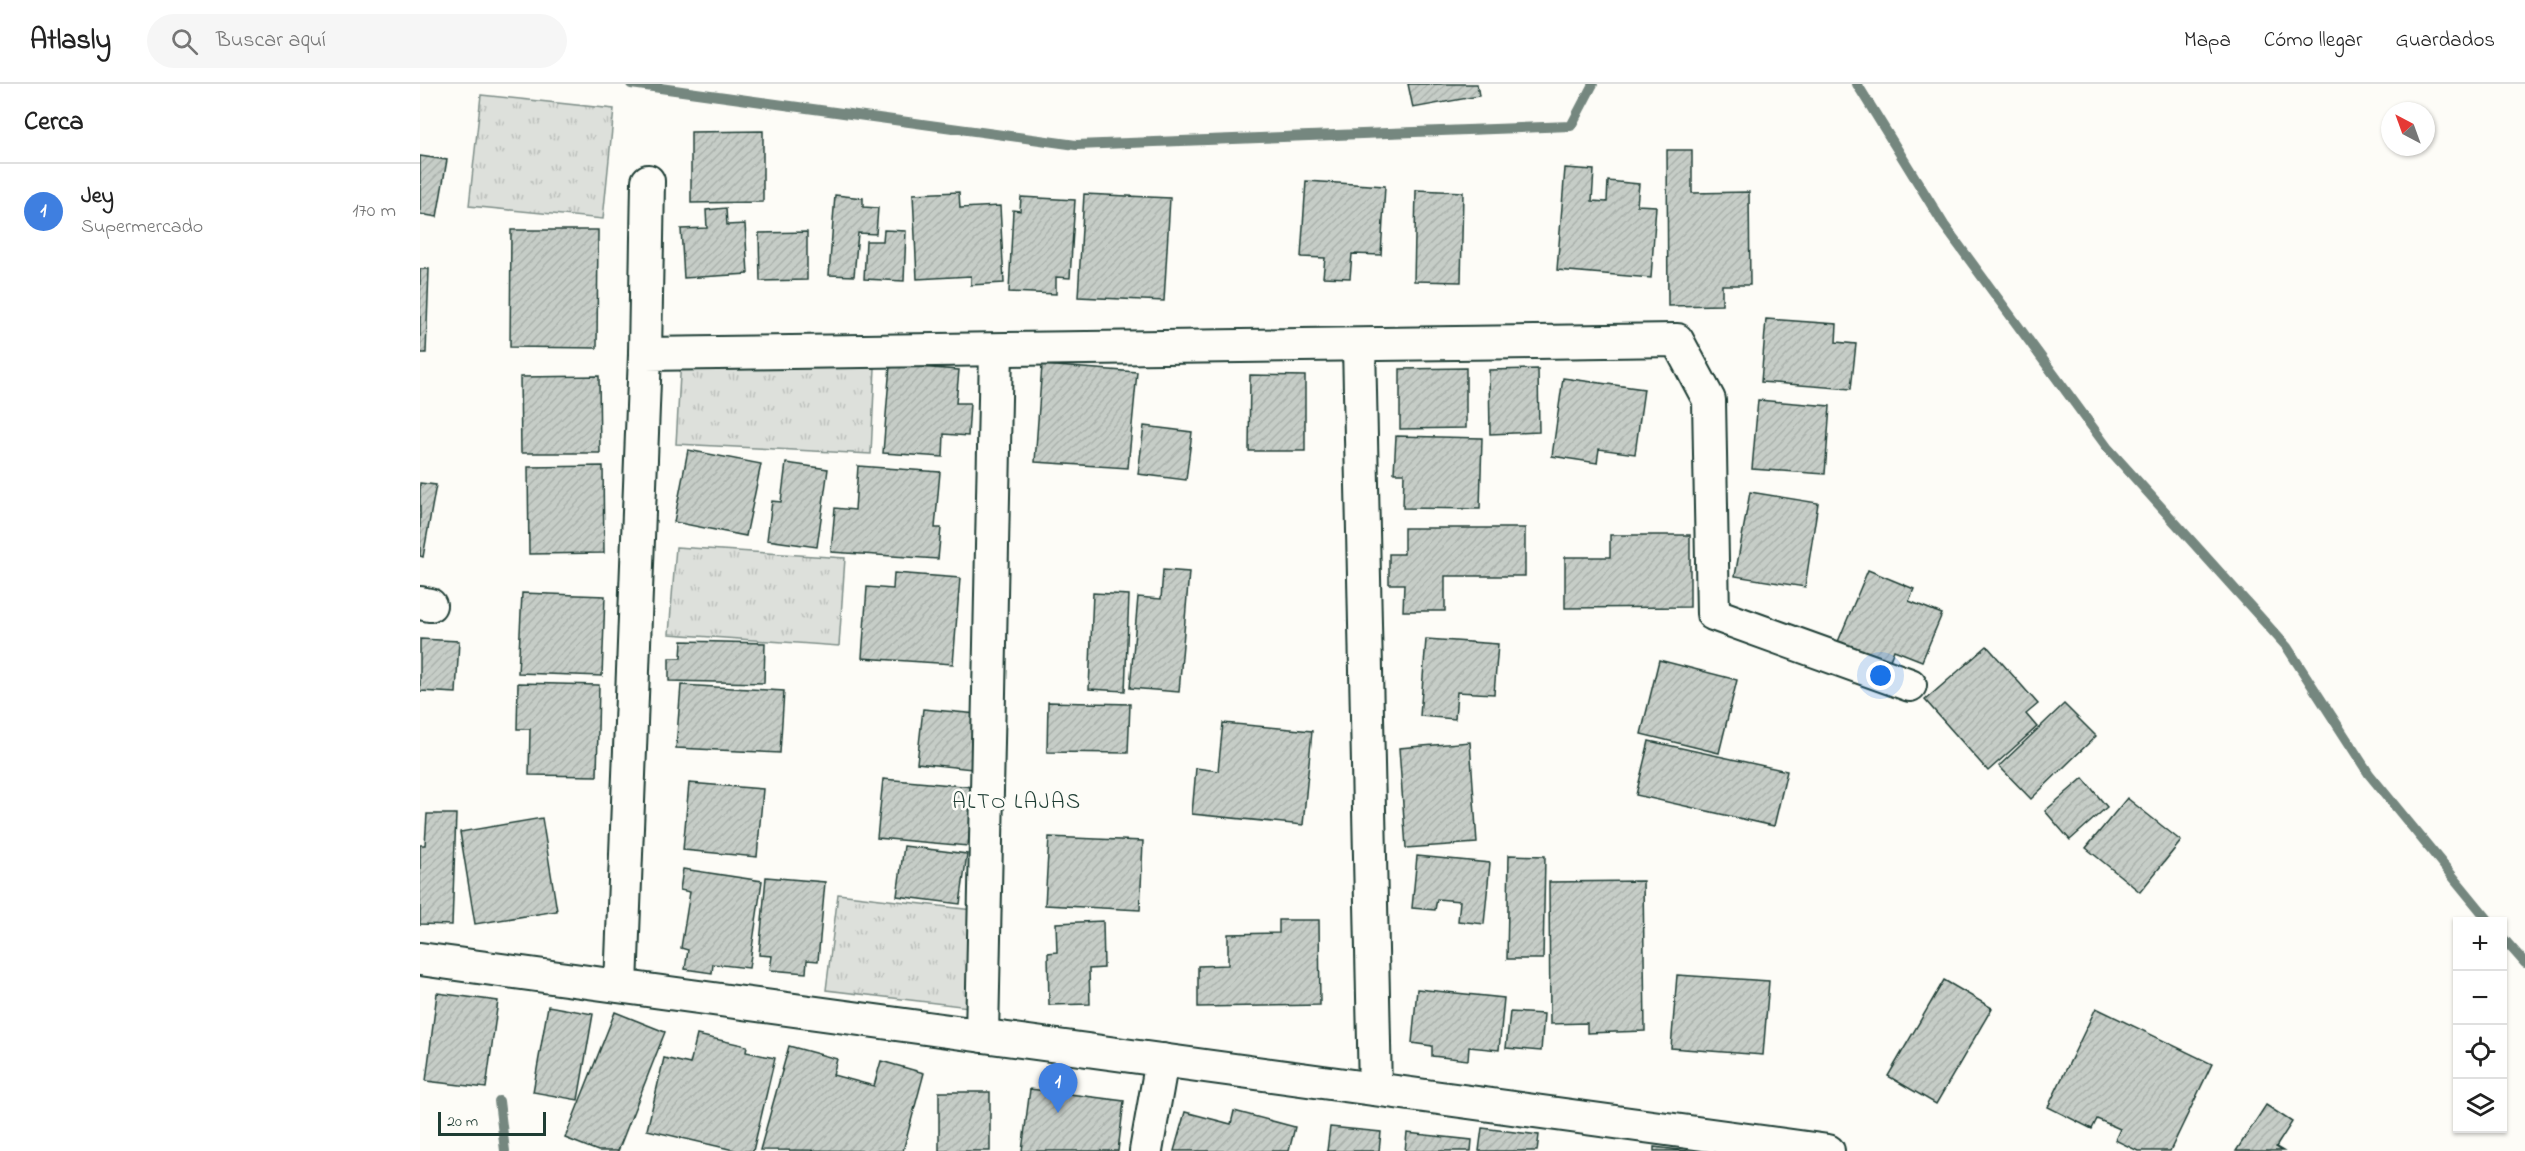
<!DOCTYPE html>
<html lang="es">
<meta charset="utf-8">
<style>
body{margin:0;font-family:"Indie Flower",sans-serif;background:#f6f6f6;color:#222}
.controls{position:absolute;right:18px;bottom:18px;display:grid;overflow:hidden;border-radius:0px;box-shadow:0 2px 4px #0004}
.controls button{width:54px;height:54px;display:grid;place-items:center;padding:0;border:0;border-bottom:2px solid #e0e0e0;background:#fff;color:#222;font:30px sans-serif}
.compass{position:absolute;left:1961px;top:18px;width:54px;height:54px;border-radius:50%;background:#fff;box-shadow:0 2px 4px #0004;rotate:319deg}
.scale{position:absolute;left:18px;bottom:15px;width:108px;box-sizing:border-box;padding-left:6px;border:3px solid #1f3d34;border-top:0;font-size:16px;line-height:21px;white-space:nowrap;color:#1f3d34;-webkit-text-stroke:4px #fdfcf7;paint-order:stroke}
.you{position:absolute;left:1461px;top:592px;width:21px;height:21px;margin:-15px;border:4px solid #fff;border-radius:50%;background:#1a73e8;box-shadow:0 0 0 9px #1a73e833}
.badge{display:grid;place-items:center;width:39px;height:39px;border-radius:50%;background:#7c3aed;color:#fff;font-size:20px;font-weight:700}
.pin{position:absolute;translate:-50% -50px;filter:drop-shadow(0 2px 3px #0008)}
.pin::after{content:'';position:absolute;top:32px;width:21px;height:18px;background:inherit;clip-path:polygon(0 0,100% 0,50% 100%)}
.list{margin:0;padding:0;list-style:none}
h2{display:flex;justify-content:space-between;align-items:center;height:78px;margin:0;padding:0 24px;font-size:26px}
h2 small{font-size:20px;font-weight:400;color:#767676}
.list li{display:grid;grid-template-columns:39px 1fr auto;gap:18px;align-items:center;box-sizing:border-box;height:96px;padding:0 24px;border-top:2px solid #e0e0e0}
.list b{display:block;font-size:22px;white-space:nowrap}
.list p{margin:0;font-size:20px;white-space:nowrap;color:#767676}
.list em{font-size:20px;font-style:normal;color:#767676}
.icon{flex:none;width:33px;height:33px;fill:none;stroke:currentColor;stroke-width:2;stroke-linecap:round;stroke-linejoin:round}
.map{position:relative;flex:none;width:2105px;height:1067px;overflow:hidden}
header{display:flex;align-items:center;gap:36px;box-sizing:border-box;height:84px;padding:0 30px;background:#fff;border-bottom:2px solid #e0e0e0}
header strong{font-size:28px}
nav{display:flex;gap:33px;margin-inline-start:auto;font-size:21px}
.search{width:420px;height:54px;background:#f6f6f6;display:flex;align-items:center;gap:15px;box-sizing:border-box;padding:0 21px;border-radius:33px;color:#767676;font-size:22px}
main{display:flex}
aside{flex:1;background:#fff}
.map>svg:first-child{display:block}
.grass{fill:url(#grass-tufts);stroke:#7e8e88;stroke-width:1.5}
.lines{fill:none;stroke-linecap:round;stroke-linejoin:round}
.stream{stroke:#75877f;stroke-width:10}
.building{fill:url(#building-hatch);stroke:#1f3d34;stroke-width:1.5}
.street-casing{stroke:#1f3d34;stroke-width:36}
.street{stroke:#fdfcf7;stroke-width:32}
.labels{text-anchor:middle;stroke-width:5;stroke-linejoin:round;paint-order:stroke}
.neighbourhood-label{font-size:22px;letter-spacing:1.5px;fill:#1f3d34;stroke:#fdfcf7}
</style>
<header>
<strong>Atlasly</strong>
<div class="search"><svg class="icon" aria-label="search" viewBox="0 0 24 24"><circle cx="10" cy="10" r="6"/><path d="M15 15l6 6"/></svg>Buscar aquí</div>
<nav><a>Mapa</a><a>Cómo llegar</a><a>Guardados</a></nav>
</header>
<main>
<aside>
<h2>Cerca<small></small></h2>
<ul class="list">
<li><span class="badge" style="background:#3f7fe0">1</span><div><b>Jey</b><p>Supermercado</p></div><em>170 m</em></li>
</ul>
</aside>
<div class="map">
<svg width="2105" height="1067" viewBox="0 0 2105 1067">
<defs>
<pattern id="grass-tufts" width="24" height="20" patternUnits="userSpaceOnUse" patternTransform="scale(1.5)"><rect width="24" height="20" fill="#dde0db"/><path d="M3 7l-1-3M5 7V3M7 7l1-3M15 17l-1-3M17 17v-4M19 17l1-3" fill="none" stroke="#bdc1bd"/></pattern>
<pattern id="building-hatch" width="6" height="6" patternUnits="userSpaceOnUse" patternTransform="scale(1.5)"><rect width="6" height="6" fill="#c6cdc7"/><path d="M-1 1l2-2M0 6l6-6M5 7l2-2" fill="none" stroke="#aab1ac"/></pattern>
</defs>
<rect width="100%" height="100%" fill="#fdfcf7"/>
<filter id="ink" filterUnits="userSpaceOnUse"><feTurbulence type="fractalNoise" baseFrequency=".0167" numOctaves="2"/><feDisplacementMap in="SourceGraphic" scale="12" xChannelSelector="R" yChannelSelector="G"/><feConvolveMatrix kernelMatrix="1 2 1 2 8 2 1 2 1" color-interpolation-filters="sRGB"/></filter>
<g filter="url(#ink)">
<!-- grass -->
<g class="grass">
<path d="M61 11 194 25 183 135 49 122Z"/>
<path d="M261 274 455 284 451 370 256 360Z"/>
<path d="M256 463 425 474 419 562 249 550Z"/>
<path d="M418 810 561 827 549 923 406 906Z"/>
</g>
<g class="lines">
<!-- stream -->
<g class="stream">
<path d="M211 0 656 61 1151 42 1173 0"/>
<path d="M1437 0 1524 141 1687 363 1867 563 1949 690 2070 838"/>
<path d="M2082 853 2105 879"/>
<path d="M79 1017 85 1067"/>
</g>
</g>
<!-- building -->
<g class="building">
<path d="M988 0H1057L1059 12 993 24Z"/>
<path d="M343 47V118L271 119V48Z"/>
<path d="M1247 66H1272V109L1329 108 1330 201H1302V221L1248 222Z"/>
<path d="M0 72 27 76 17 133 0 130Z"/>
<path d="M1145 84 1174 86 1172 117 1187 118 1188 97 1219 100 1217 121 1236 122 1231 194 1137 186Z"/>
<path d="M886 97 965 102 961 171 932 170 930 194 903 193 905 174 881 173Z"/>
<path d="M996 106 1043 108 1041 198 994 197Z"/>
<path d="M539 108 540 124 580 122 584 199 551 201V192L497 195 493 110Z"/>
<path d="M664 110 750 114 744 217 658 213Z"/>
<path d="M415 111 443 114V123L458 124 456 150 438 149 434 192 409 191Z"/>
<path d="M601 113 655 116 650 194 636 193V210L589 208 593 126 600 127Z"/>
<path d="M306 124 307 141 325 140 328 190 264 194 261 145 287 144 286 126Z"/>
<path d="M91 146H178L177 264 90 263Z"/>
<path d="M464 146 486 147 484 197 444 195 446 157H463Z"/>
<path d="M387 148V196L340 197 339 149Z"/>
<path d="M0 185H9L6 269H0Z"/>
<path d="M1346 235 1417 240 1416 258 1436 260 1431 305 1341 298Z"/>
<path d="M470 281 539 286 536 319H550L548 352 524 350 523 373 463 369Z"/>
<path d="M622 281 717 288 708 384 615 378Z"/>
<path d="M1046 284V344L980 345V285Z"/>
<path d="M1118 285 1119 348 1070 350 1069 286Z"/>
<path d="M830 291 885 292V367H829Z"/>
<path d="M179 292 180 369H101L100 293Z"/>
<path d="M1143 294 1224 305 1215 370 1179 365 1177 379 1132 372Z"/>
<path d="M1338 316 1410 322 1405 390 1332 385Z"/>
<path d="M724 342 772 348 766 396 718 390Z"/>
<path d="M976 352 1062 354 1060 425 983 424 984 389H974Z"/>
<path d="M268 366 341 380 326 452 254 438Z"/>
<path d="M366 379 408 385 397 463 347 456 352 417 361 418Z"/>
<path d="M183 382 184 469 109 470 108 383Z"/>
<path d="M438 382 520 388 515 444H521L518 475 411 468 415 424 435 426Z"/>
<path d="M0 399 16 401 3 473 0 472Z"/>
<path d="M1330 408 1398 419 1385 503 1315 492Z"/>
<path d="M984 444H1105V492H1025V527H983L984 500H969V470H984Z"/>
<path d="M1190 451H1270V523L1145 524V473H1190Z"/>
<path d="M743 486 769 488 759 608 710 604 718 513 741 515Z"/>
<path d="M1448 486 1494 505 1489 517 1522 530 1502 577 1474 566 1468 581 1417 560Z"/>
<path d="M474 489 540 494 533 580 442 574 447 503 473 505Z"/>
<path d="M102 509 185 512 182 592 98 589Z"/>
<path d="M673 509 709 511 705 607 669 605Z"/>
<path d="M0 555 39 557 36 609 0 607Z"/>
<path d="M1006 555 1078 560 1074 610 1037 608 1035 635 1000 632Z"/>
<path d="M262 557 345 559 344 599 249 597V574H261Z"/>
<path d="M1567 562 1618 620 1606 630 1617 643 1568 687 1505 616Z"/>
<path d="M1239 576 1317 596 1299 669 1221 650Z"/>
<path d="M98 599 179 601 177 692 109 691 110 645H97Z"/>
<path d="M261 601 364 607 360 669 256 664Z"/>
<path d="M628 618 710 620 708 669 627 668Z"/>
<path d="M1644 620 1676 652 1611 715 1579 682Z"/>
<path d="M503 625 558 630 552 685 497 679Z"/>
<path d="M803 639 892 647 883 741 772 730 776 684 798 687Z"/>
<path d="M1229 657 1367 687 1354 742 1216 711Z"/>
<path d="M1050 658 1057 759 986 764 979 664Z"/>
<path d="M1663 694 1687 723 1650 756 1625 727Z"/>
<path d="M463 695 554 703 548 762 457 754Z"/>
<path d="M269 699 343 705 337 773 263 766Z"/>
<path d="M1707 714 1761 757 1720 808 1666 764Z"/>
<path d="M7 730H36L32 841 0 840V761H5Z"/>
<path d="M122 734 137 827 55 840 40 748Z"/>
<path d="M629 753 723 757 720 826 625 821Z"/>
<path d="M484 762 547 770 540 820 477 812Z"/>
<path d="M1089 771 1125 772 1123 875H1087Z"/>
<path d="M997 772 1070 779 1064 840 1038 837 1040 817 1017 815 1015 826 992 824Z"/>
<path d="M263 785 342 797 329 884 293 880 292 889 265 885 268 866 261 864 270 808 260 806Z"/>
<path d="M346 793 405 798 398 877 387 876 386 889 350 886 352 872 339 871Z"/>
<path d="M1223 797 1225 947 1167 949V939L1130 940 1129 798Z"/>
<path d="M859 836H899L900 921 778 923V882L808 881V850L859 849Z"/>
<path d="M683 837 684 884 669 885 670 920 629 921 628 869 637 868 636 839Z"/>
<path d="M1257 891 1349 897 1343 971 1251 964Z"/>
<path d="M1524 896 1572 924 1516 1020 1468 992Z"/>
<path d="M997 905 1084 914 1079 966 1049 963 1048 976 1012 972V962L992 959Z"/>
<path d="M17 909 78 917 66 1004 6 997Z"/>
<path d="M128 922 173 930 158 1016 113 1008Z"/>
<path d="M1676 924 1792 980 1750 1067H1718L1695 1056 1700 1045 1677 1035 1672 1045 1628 1023Z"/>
<path d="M195 928 245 948 198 1067H178L145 1054Z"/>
<path d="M1090 928 1124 930 1121 967 1086 964Z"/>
<path d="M277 951 327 962 326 968 355 974 333 1067H318L227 1046 244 974 270 980Z"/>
<path d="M369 962 417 975 413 991 454 1002 461 977 504 989 483 1067 340 1066Z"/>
<path d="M610 1005 704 1017 698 1067H602Z"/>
<rect x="519" y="1008" width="51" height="59"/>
<path d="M1846 1021 1872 1038 1856 1063 1863 1067H1816Z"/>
<path d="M814 1027 875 1043 869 1067H754L765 1028 811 1040Z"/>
<path d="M910 1043 961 1048 959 1067H907Z"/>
<path d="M1062 1044 1119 1051 1117 1067H1059Z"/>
<path d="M987 1049 1052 1056 1051 1067H985Z"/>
<path d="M1234 1063 1268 1067H1234Z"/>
</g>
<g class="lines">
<defs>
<g id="street">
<path d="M939 261 955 1005"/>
<path d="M225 270 228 97"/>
<path d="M0 519 10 521"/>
<path d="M0 875 1408 1067"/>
<path d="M201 902 225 270 1257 256 1289 316 1293 530 1490 601"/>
<path d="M562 952 576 266"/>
<path d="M726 1067 742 976"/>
</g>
</defs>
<!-- street casing -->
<use href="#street" class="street-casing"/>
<!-- street -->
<use href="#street" class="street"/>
</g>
</g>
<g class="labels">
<!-- neighbourhood labels -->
<g class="neighbourhood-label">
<text x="597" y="724">ALTO LAJAS</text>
</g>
</g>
</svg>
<div class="controls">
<button>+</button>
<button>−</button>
<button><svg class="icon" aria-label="locate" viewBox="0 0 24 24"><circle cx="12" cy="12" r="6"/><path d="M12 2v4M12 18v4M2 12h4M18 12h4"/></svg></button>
<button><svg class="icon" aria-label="layers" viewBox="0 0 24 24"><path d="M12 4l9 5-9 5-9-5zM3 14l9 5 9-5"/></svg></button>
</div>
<svg class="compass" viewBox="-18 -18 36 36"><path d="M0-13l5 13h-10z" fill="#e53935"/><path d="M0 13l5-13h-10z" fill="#767676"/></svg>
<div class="scale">20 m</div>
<div class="you"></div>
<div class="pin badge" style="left:638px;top:1029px;background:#3f7fe0">1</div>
</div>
</main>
